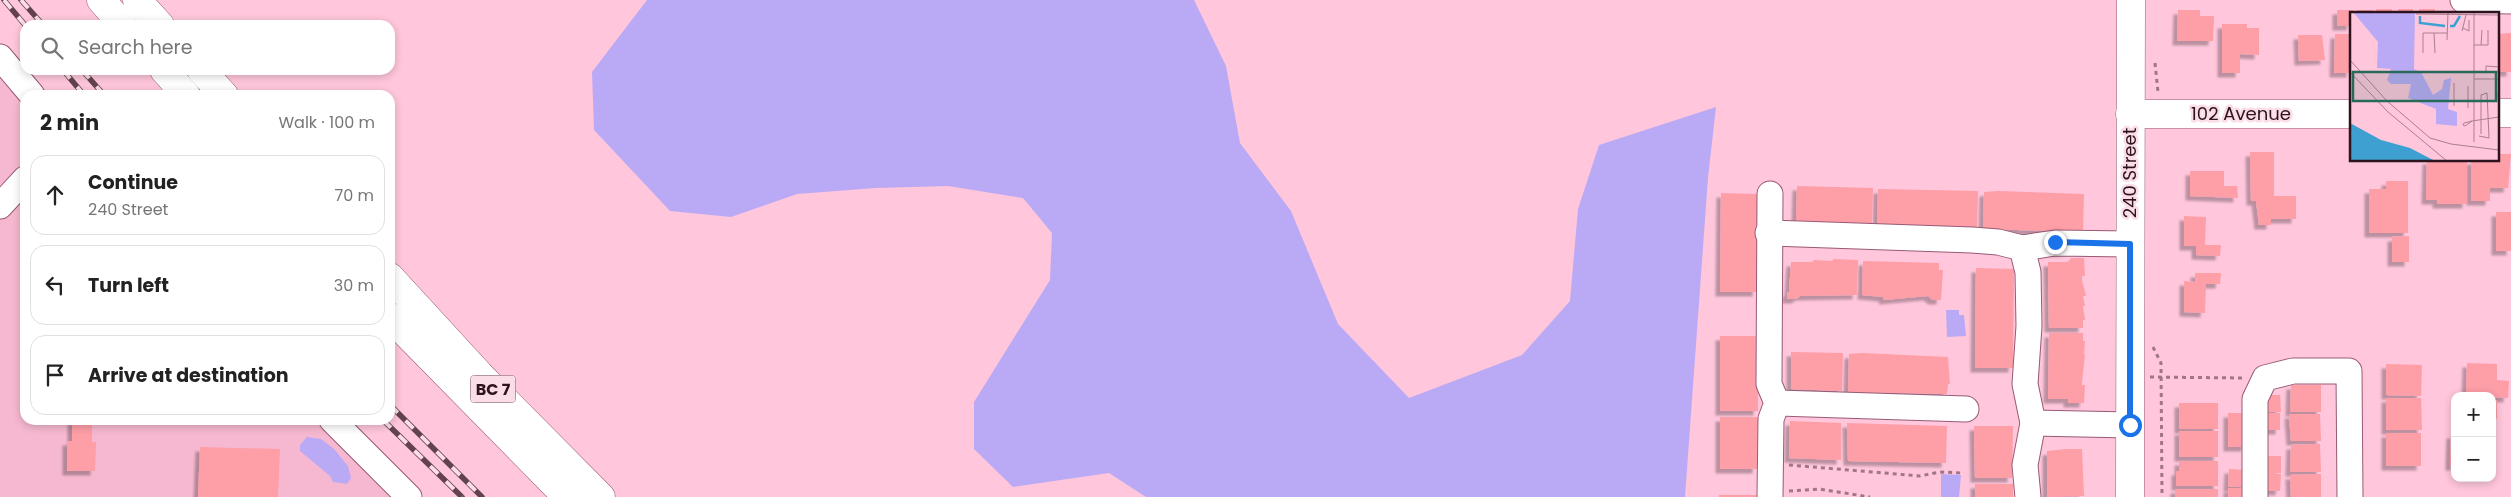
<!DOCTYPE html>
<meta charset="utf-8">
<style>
body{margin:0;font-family:Poppins,sans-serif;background:#f2f2f2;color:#222}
.controls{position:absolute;right:15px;bottom:15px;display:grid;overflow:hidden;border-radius:10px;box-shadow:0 2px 8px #0003}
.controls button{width:45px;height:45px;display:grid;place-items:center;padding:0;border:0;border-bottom:1px solid #e0e0e0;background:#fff;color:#222;font:25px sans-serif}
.stop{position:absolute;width:15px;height:15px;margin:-11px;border:4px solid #1a73e8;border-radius:50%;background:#fff}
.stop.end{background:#1a73e8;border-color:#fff;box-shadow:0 1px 5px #0008}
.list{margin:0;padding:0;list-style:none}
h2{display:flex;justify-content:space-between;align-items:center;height:65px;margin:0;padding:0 20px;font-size:21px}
h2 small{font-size:16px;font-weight:400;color:#767676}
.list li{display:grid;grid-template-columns:32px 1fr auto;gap:15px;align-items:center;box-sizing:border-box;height:80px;margin:0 10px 10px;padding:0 10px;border:1px solid #e0e0e0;border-radius:15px}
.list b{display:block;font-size:19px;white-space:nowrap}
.list p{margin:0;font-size:16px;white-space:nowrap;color:#767676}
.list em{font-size:16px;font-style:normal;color:#767676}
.icon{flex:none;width:28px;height:28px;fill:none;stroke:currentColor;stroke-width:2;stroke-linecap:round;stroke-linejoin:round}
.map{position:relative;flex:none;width:2511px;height:497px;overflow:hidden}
.search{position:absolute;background:#fff;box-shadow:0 2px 8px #0003;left:20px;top:20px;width:375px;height:55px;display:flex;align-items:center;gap:12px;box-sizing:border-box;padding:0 18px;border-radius:15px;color:#767676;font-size:19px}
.panel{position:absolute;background:#fff;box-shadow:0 2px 8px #0003;left:20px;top:90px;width:375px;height:335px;border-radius:15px}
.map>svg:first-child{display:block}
.built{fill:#f6b8d0}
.green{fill:#baaaf5}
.building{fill:#fe9ea7;filter:url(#shadow)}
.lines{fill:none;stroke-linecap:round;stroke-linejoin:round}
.minor-casing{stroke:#985a74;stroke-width:27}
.major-casing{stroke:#985a74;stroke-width:29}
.highway-casing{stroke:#985a74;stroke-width:29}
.path{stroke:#a07687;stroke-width:3;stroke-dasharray:4 4;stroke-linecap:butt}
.minor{stroke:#fff;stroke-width:25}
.major{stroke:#fff;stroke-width:28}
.highway{stroke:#fff;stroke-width:28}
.rail-casing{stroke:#634250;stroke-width:5.5}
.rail{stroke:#fadde7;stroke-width:4;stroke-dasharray:11;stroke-linecap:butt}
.route{stroke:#1a73e8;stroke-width:6}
.labels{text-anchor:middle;stroke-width:5;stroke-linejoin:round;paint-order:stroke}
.shield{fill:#fadde7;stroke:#6a505a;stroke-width:1}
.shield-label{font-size:16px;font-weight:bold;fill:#2c131e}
.street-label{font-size:18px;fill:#2c131e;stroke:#fadde7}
.inset-river{fill:none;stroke:#3da0d1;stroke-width:2.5}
.inset-road{fill:none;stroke:#ab7e90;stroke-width:1}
.view{fill:#286a5a;fill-opacity:0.15;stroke:#286a5a;stroke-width:2.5}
.inset-edge{fill:none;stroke:#2c131e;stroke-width:2.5}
</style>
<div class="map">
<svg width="2511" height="497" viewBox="0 0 2511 497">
<defs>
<filter id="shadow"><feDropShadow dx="-4.5" dy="4.5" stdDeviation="1" flood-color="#0004"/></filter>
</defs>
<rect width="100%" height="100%" fill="#ffc6dc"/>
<!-- built -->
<path class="built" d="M0 57 25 95V420H332L409 497H0Z"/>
<!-- green -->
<g class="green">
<path d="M647 0H1194L1226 66 1240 143 1291 211 1338 324 1409 398 1522 355 1570 301 1578 209 1599 145 1716 107 1708 178 1685 497H1146L1109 473 1013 487 974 449V402L1050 280 1052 233 1023 198 948 186 876 188 797 194 731 217 670 211 594 130 592 72Z"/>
<path d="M1946 310H1959V315H1964L1966 336 1947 337Z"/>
<path d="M307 437 321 439 334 449 348 466 351 478 347 484 333 482 330 476 300 451V445Z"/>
<path d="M1941 474 1961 475 1959 497H1941Z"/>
</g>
<!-- building -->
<g class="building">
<rect x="2376" y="9" width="16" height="5"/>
<rect x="2398" y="9" width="15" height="5"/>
<rect x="2419" y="9" width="16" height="5"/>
<path d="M2178 10H2200V16H2214L2213 41H2177Z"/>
<path d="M2337 10H2353L2351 26H2337Z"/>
<rect x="2357" y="10" width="16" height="4"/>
<path d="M2222 24H2247V28H2259V55L2240 54V73H2222Z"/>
<path d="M2511 33V72H2497V34Z"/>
<path d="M2335 34H2351V73H2334Z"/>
<path d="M2298 35H2322L2325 60 2299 61Z"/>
<path d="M2250 152H2274V196H2296V219H2271V225H2259L2256 201H2251Z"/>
<path d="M2497 154H2511L2508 188H2490V201H2471V160H2497Z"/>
<path d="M2427 160H2467V204H2437V200H2426Z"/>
<path d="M2190 171H2224V186H2237L2238 198 2190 196Z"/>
<path d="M2386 181H2408V233H2369V189H2386Z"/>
<path d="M1797 186 1873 188 1872 226 1796 223Z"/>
<path d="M1878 189 1978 191 1977 229 1877 227Z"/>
<path d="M1999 191 2084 194 2083 232 1983 229 1984 192Z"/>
<path d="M1721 193 1758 194 1757 292H1720Z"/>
<rect x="2496" y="212" width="15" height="39"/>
<path d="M2184 216 2206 217 2205 245H2221L2220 256 2196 255V246H2184Z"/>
<path d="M2409 236V262H2392V237Z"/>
<path d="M2071 258H2084L2085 276H2082V280L2086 296H2083L2085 306H2083L2085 320H2083V328H2049L2048 262H2068Z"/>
<path d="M1834 259 1858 260 1857 295 1800 296 1796 299H1787V292H1789L1791 262H1812L1814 260 1832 261Z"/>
<path d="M1863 261 1939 263V270H1943L1941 300H1933L1928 296 1884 300 1883 297 1862 295Z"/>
<path d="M1976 268 2014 269 2013 368H1975Z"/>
<path d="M2195 273H2221L2220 284H2206L2205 313 2184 312V281L2195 282Z"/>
<path d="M2049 333H2083V341H2085L2084 355H2085L2082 382V385H2085L2084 403H2068V399H2048Z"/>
<rect x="1720" y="336" width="38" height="75"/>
<path d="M1791 352 1843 353 1842 391 1791 389Z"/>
<path d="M1862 353 1948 357 1950 384H1948L1947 394 1848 392 1849 354Z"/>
<path d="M2467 363 2497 364V380L2509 381 2508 398 2466 396Z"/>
<path d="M2386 364 2422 365 2421 396 2386 395Z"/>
<path d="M2291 385H2321V412H2290Z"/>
<path d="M2262 395H2280L2281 412H2262Z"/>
<path d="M2386 398H2421L2422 430H2386Z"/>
<path d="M2492 400H2497V419L2492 418Z"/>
<rect x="2179" y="403" width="39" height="26"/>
<rect x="2228" y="413" width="18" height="17"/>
<rect x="2262" y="413" width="18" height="17"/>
<path d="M2289 414H2320L2321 441H2291Z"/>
<path d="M1720 417H1758L1757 469H1720Z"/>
<path d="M72 420H92V442H96L95 471H67V441H72Z"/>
<path d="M1790 421 1841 423V460L1789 458Z"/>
<path d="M1847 423 1947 426 1946 463 1848 461Z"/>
<path d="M1974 426H2013L2012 478H1975Z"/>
<path d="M2228 430 2247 431 2246 447H2228Z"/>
<rect x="2179" y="431" width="39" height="26"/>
<rect x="2386" y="433" width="35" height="33"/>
<path d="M2451 434H2455V466H2450Z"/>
<path d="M2320 444 2321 472H2290L2291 445Z"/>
<path d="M200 447 280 449 278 497H198Z"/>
<path d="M2067 449H2082L2084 496 2047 497V451Z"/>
<path d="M2262 456H2281V473H2267L2281 474 2280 491 2262 490Z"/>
<path d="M2179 461H2218V486H2176V471H2179Z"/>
<path d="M2229 469 2247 470 2246 487H2228Z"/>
<path d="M2321 474V497H2291L2290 475Z"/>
<rect x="1975" y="484" width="38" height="13"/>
<rect x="2228" y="488" width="18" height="9"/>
<rect x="2175" y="489" width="43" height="8"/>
<rect x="1719" y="495" width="38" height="2"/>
</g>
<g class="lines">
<defs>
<g id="minor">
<path d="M2463 0 2511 1"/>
<path d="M0 57 32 95"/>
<path d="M0 206 25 179"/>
<path d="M1768 233 1972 240 1998 242 2022 248 2055 243 2130 244"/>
<path d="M2022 248 2028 272 2029 326 2025 384 2033 423 2025 465 2028 497"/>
<path d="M1777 403 1966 409"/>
<path d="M332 420 409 497"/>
<path d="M2033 423 2130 425"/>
<path d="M1770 497 1771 419 1777 403 1769 384 1770 194"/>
<path d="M2255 497V399L2265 378 2293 371H2349L2350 497"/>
</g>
<g id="major">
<path d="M2497 113H2511"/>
<path d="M2130 114H2351"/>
<path d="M2130 497 2131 0"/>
</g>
<g id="highway">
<path d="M101 0 123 25"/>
<path d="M137 0 160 25"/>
<path d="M164 70 186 95"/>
<path d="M201 70 224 95"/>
<path d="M390 277 480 375 601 497"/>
<path d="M390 317 567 497"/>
</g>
</defs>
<!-- minor casing -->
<use href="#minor" class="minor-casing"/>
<!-- major casing -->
<use href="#major" class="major-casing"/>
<!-- highway casing -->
<use href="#highway" class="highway-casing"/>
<!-- path -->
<g class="path">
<path d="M2155 63 2158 92"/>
<path d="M2153 347 2161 363 2162 497"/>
<path d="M2150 377 2244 378"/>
<path d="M1789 465 1920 476 1940 472 1963 473"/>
<path d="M1789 491 1819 489 1870 497"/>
</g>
<!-- minor -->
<use href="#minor" class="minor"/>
<!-- major -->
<use href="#major" class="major"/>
<!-- highway -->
<use href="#highway" class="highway"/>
<defs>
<g id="rail">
<path d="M4 0 25 25"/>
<path d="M21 0 43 25"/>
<path d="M63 70 84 95"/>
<path d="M82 70 104 95"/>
<path d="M390 405 482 497"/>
<path d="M383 420 462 497"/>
</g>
</defs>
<!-- rail casing -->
<use href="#rail" class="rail-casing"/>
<!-- rail -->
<use href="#rail" class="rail"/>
</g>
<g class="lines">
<!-- route -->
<path class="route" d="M2055 242 2130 244V425"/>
</g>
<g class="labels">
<!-- shield labels -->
<rect class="shield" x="470.5" y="375.5" width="45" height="27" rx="4"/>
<g class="shield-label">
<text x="493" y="395">BC 7</text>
</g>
<!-- street labels -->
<g class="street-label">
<text x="2241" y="120">102 Avenue</text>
<text transform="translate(2130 173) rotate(-90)" y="6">240 Street</text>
</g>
</g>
<!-- overview -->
<g transform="translate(2350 12)">
<rect width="149" height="149" fill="#ffc6dc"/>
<path d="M3 0H65L64 57 71 60 83 83 92 77 94 68 101 66 98 97 107 100V114L86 112V97L58 86 61 72H41L37 68 41 57 27 56 28 30Z" fill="#baaaf5"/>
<path d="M0 111 31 128 60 136 85 149H0Z" fill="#3da0d1"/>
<path class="inset-river" d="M70 4V11L95 14M100 14H104L110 4"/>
<path class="inset-road" d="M124 0V130M66 2 149 3M113 16 119 19V8M112 19 116 3M84 21 85 41M97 28 98 0M124 33H138V18M131 33 132 18M73 41V21H97M0 48 37 89 80 126 101 132 149 138M149 55 136 54V60H149M0 60 38 100 97 149M124 67H149M149 67V43M118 74V96M148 81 149 105M104 94V71M122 109 149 105M122 109 115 114 113 113 114 111ZM129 124 139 126 137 81 131 83V122"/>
<path class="view" d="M3 60H146V89H3Z"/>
<rect width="149" height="149" class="inset-edge"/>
</g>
</svg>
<div class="controls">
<button>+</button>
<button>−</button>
</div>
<div class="stop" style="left:2130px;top:425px"></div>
<div class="stop end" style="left:2055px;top:242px"></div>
<div class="search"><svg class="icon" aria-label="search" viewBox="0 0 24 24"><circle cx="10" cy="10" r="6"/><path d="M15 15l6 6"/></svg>Search here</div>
<section class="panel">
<h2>2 min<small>Walk · 100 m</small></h2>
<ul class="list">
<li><svg class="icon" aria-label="ahead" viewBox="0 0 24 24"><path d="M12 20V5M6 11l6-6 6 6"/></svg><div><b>Continue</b><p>240 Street</p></div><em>70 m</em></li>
<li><svg class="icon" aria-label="left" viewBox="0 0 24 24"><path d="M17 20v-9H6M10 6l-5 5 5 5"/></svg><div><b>Turn left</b></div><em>30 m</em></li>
<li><svg class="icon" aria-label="arrive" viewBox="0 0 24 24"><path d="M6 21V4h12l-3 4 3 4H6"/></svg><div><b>Arrive at destination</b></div></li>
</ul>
</section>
</div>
